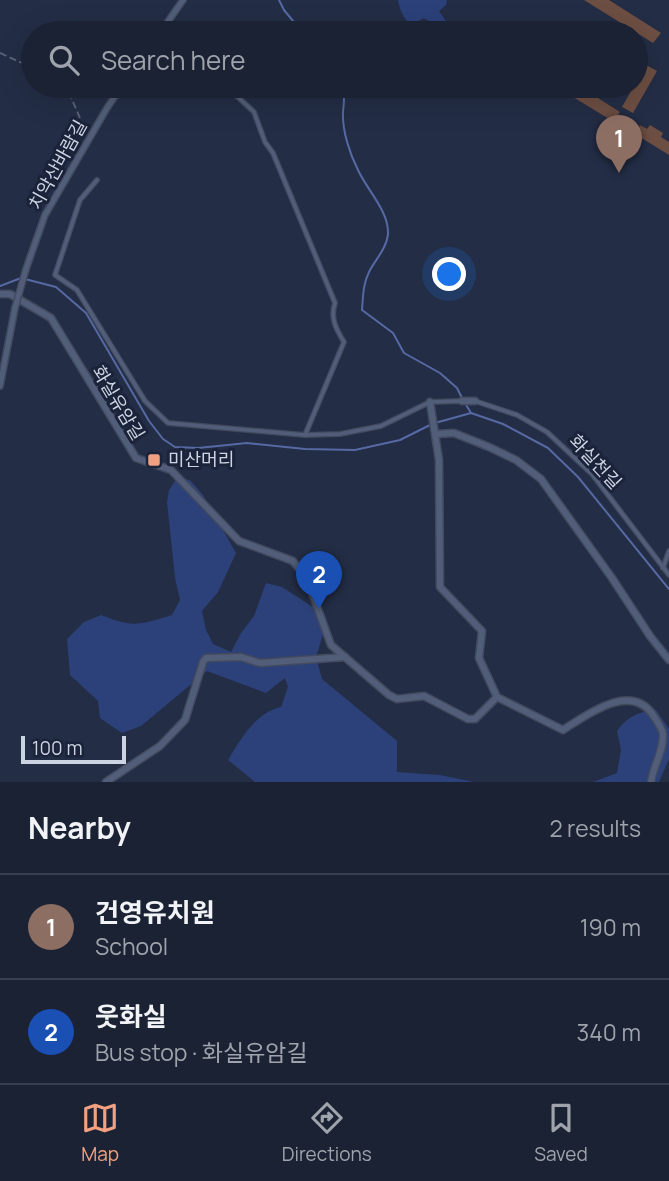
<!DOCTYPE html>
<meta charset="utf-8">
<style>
body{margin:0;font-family:Manrope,"Noto Sans KR",sans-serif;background:#232a3c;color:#f1f3f6}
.scale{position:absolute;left:21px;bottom:18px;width:105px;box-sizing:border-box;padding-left:7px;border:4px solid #ccd3e2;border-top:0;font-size:19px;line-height:24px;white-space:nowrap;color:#ccd3e2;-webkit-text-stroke:5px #1a233a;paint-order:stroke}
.you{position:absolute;left:450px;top:275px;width:24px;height:24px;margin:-18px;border:5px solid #fff;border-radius:50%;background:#1a73e8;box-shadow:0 0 0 10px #1a73e833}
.badge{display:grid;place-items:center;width:46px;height:46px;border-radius:50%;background:#f2a080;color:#fff;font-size:23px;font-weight:700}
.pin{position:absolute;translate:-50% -58px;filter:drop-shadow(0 2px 4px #0008)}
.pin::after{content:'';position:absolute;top:37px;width:24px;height:21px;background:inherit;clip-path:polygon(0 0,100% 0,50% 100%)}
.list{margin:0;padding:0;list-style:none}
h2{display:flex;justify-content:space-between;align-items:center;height:91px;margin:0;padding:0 28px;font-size:30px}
h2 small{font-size:23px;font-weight:400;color:#9fa4ac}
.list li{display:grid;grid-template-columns:46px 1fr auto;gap:21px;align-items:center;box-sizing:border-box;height:105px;padding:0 28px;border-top:2px solid #383f4f}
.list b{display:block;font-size:26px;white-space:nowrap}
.list p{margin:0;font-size:23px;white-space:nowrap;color:#9fa4ac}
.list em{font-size:23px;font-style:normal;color:#9fa4ac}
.icon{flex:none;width:38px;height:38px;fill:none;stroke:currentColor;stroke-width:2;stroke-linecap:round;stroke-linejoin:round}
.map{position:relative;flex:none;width:669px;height:782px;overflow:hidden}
.search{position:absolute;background:#1a2234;box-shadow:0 7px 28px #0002;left:21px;right:21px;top:21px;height:77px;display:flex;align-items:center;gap:18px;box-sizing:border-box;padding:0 24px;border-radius:38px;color:#9fa4ac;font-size:26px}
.sheet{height:301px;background:#1a2234}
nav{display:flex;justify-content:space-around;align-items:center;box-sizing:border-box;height:98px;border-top:2px solid #383f4f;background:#1a2234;font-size:19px;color:#9fa4ac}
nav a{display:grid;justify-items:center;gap:4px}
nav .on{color:#f2a080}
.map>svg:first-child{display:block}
.green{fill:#2c4179}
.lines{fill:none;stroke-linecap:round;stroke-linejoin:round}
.stream{stroke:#5669a3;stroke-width:2}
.building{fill:#6d4e42}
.service-casing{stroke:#424a5e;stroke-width:6}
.pedestrian-casing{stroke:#424a5e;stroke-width:8}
.minor-casing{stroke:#424a5e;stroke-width:9}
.path{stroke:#586176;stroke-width:2;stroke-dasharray:7 3.5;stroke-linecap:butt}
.service{stroke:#525e79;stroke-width:3.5}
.pedestrian{stroke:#525e79;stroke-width:5}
.minor{stroke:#525e79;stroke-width:6}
.pedestrian-bridge-casing{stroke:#424a5e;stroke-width:8;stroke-linecap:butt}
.pedestrian-bridge{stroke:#525e79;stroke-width:5}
.poi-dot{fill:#f2a080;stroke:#1a233a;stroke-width:2.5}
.labels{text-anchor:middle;stroke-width:6;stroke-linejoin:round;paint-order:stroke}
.street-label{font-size:18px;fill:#ccd3e2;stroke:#1a233a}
.poi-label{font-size:18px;fill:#ccd3e2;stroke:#1a233a;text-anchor:start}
</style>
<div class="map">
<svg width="669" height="782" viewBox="0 0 669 782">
<rect width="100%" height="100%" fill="#232d45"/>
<!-- green -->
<g class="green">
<path d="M398 0H447L446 5 439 11 454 33H448L446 30 438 31 432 23 424 18 418 21 416 29C406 22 400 13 398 0Z"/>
<path d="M177 478 190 480 203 495 236 553 218 592 202 611 206 630 213 644 231 652 241 633 254 616 266 583 282 587 316 609 325 628 316 657 322 679 397 741V772L440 775 474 782H255L228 760C241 739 255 713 281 707L288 687 285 678 266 693 207 671 141 726 122 733 100 718 98 701 70 675 67 639 84 622 101 615C133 628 140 625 172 615L180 600 175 578 167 502 169 490Z"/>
<path d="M656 710 669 729V759L659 782H593L617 773 621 750 617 731C628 716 638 712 656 710Z"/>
</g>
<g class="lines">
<!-- stream -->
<g class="stream">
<path d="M279 0 284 10 303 33"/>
<path d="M342 86C345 96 344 102 343 112 342 131 350 154 358 170 367 190 389 211 388 234 387 248 375 260 369 272 363 284 363 297 362 310L393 333 404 353 440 373 457 388 462 398"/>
<path d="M0 286 21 278 56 287 86 313 149 421 163 439 175 447 198 448 247 443 305 449 355 450 400 440 430 425"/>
<path d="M465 403 471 413"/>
<path d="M435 423 471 413 503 424 548 448 578 477 669 589"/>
</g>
</g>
<!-- building -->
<g class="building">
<path d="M584 0H609L661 33 653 43Z"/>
<path d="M646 65 657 71 633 113 622 107Z"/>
<path d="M555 86H579L620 112 614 122Z"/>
<path d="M640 125 647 129 650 125 663 133 661 137 669 142V155L635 134Z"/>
</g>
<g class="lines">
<defs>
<g id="service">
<path d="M226 86 254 112 265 142 273 153 335 303C330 318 336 329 344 342L305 435"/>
<path d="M97 180 80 200 55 275 77 290 145 401 168 423 305 435 340 434 381 426 430 402 462 401"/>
<path d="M475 401 517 415 547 432 592 474 669 575"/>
<path d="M663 568 669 551"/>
</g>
<g id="pedestrian">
<path d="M160 33 183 0"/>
<path d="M26 269 45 215 107 108 122 86"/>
<path d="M0 386 15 308"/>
</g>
<g id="minor">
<path d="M0 294H10L51 318 136 458 171 470 239 541 293 561 307 579 331 645 389 695 397 699 424 696 468 719H475L497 697"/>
<path d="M462 401H475"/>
<path d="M430 402 439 460 440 587 482 631 479 658 497 697 563 730C588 714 631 682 653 715 657 721 662 728 663 734 664 751 653 766 651 782"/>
<path d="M436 434 454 433 489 447 516 460 541 479 612 578 650 636 669 660"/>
<path d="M106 782 160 746 185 720 203 662 206 658 241 657 260 663 345 657"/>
</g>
</defs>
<!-- service casing -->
<use href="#service" class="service-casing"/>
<!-- pedestrian casing -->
<use href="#pedestrian" class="pedestrian-casing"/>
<!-- minor casing -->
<use href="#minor" class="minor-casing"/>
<!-- path -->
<g class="path">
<path d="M0 53 33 68"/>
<path d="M60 86 70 95 83 125"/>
</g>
<!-- service -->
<use href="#service" class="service"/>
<!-- pedestrian -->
<use href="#pedestrian" class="pedestrian"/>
<!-- minor -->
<use href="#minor" class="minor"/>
<defs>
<path id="pedestrian-bridge" d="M15 308 26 269"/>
</defs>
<!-- pedestrian-bridge casing -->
<use href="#pedestrian-bridge" class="pedestrian-bridge-casing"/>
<!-- pedestrian-bridge -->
<use href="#pedestrian-bridge" class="pedestrian-bridge"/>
</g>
<!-- markers -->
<rect class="poi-dot" x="147" y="453" width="14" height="14" rx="3.5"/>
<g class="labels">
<!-- street labels -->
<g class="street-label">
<text transform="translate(58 165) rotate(-61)" y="6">치악산바람길</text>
<text transform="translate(118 403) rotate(59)" y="6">화실유암길</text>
<text transform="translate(595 462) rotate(47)" y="6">화실천길</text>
</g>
<!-- poi labels -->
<g class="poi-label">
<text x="168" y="466">미산머리</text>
</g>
</g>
</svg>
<div class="scale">100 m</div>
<div class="you"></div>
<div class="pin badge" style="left:619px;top:173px;background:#8d6e63">1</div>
<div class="pin badge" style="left:319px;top:609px;background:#1a4fb4">2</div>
<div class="search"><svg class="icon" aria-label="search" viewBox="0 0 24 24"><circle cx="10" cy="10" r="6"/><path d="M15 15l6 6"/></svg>Search here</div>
</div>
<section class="sheet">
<h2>Nearby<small>2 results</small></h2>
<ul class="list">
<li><span class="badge" style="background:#8d6e63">1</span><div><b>건영유치원</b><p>School</p></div><em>190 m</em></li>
<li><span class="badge" style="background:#1a4fb4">2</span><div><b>웃화실</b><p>Bus stop · 화실유암길</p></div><em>340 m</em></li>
</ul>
</section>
<nav>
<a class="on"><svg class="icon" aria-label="map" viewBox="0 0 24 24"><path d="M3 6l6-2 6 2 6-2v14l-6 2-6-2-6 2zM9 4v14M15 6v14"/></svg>Map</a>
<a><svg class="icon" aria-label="directions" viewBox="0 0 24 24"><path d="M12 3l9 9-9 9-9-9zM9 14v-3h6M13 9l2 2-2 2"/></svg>Directions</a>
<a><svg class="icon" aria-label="saved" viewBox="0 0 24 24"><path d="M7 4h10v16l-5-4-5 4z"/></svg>Saved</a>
</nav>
